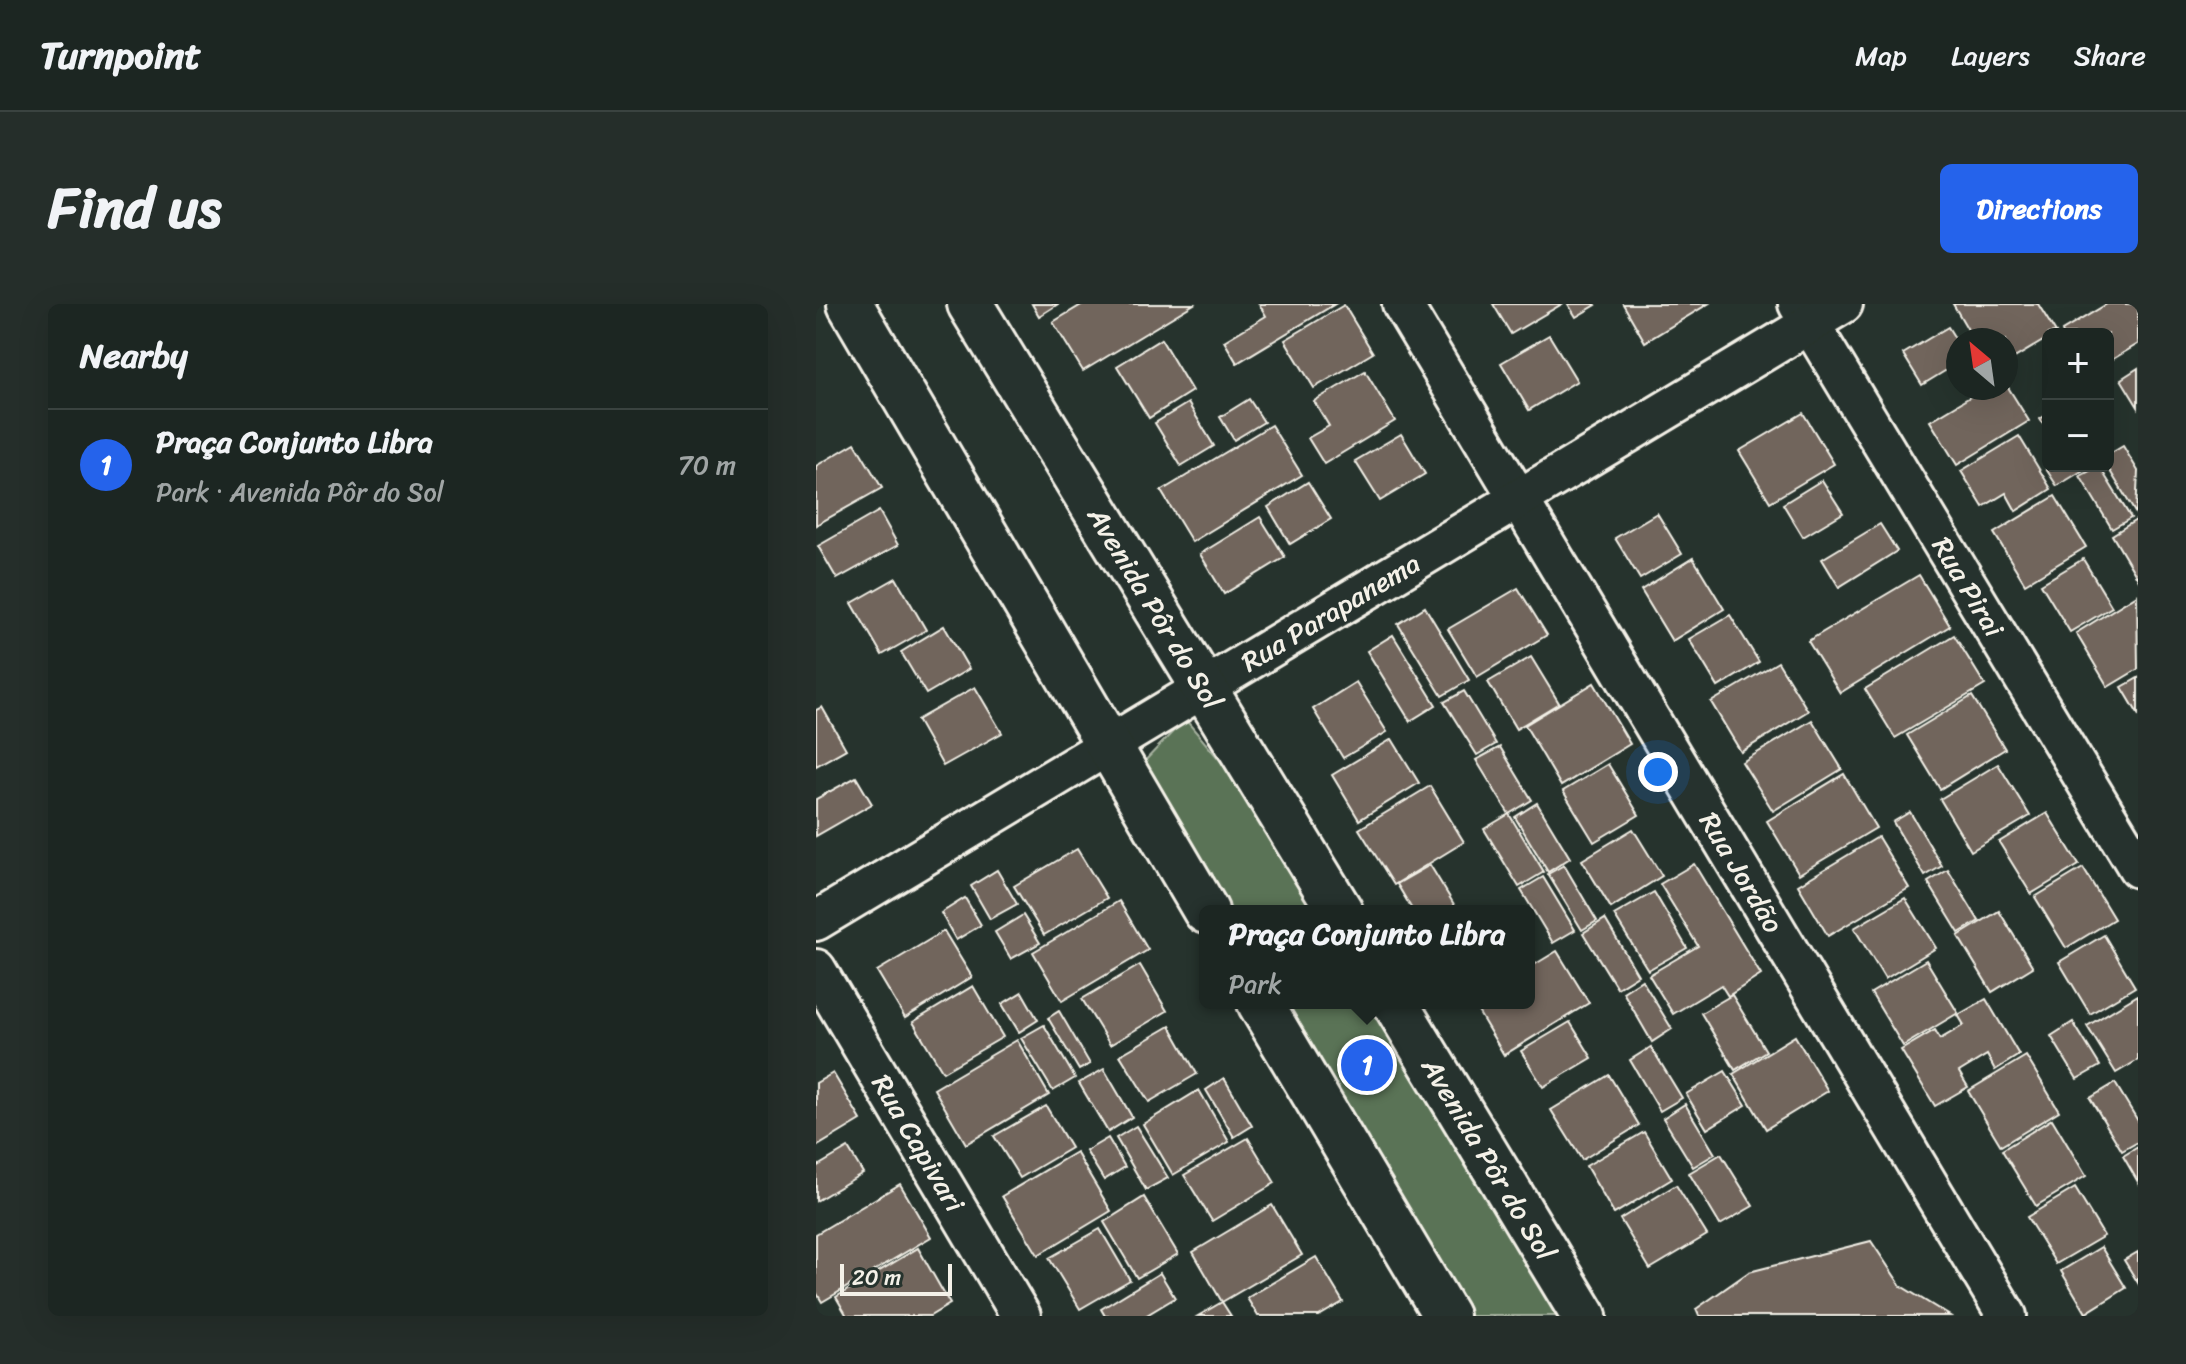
<!DOCTYPE html>
<meta charset="utf-8">
<style>
body{margin:0;font-family:Sriracha,sans-serif;background:#252e2a;color:#f1f3f6}
.controls{position:absolute;right:24px;top:24px;display:grid;overflow:hidden;border-radius:12px;box-shadow:0 8px 32px #0002}
.controls button{width:72px;height:72px;display:grid;place-items:center;padding:0;border:0;border-bottom:2px solid #3a4340;background:#1c2622;color:#f1f3f6;font:40px sans-serif}
.compass{position:absolute;left:1130px;top:24px;width:72px;height:72px;border-radius:50%;background:#1c2622;box-shadow:0 8px 32px #0002;rotate:331deg}
.scale{position:absolute;left:24px;bottom:20px;width:112px;box-sizing:border-box;padding-left:8px;border:4px solid #f4f1e8;border-top:0;font-size:22px;line-height:28px;white-space:nowrap;color:#f4f1e8;-webkit-text-stroke:6px #26332d;paint-order:stroke}
.you{position:absolute;left:842px;top:468px;width:28px;height:28px;margin:-20px;border:6px solid #fff;border-radius:50%;background:#1a73e8;box-shadow:0 0 0 12px #1a73e833}
.badge{display:grid;place-items:center;width:52px;height:52px;border-radius:50%;background:#2563eb;color:#fff;font-size:26px;font-weight:700}
.pin{position:absolute;translate:-50% -50%;border:4px solid #fff;box-shadow:0 2px 8px #0006}
.popup{position:absolute;left:383px;top:601px;width:336px;height:104px;box-sizing:border-box;display:grid;place-content:center;border-radius:12px;background:#1c2622;filter:drop-shadow(0 2px 6px #0005);font-size:26px;white-space:nowrap;color:#a0a5a5}
.popup b{font-size:30px;color:#f1f3f6}
.popup::after{content:'';position:absolute;left:50%;top:100%;margin-left:-16px;border:16px solid transparent;border-top-color:#1c2622}
.list{margin:0;padding:0;list-style:none}
h2{display:flex;justify-content:space-between;align-items:center;height:104px;margin:0;padding:0 32px;font-size:34px}
h2 small{font-size:26px;font-weight:400;color:#a0a5a5}
.list li{display:grid;grid-template-columns:52px 1fr auto;gap:24px;align-items:center;box-sizing:border-box;height:112px;padding:0 32px;border-top:2px solid #3a4340}
.list b{display:block;font-size:30px;white-space:nowrap}
.list p{margin:0;font-size:26px;white-space:nowrap;color:#a0a5a5}
.list em{font-size:26px;font-style:normal;color:#a0a5a5}
.map{position:relative;flex:none;width:1322px;height:1012px;overflow:hidden;border-radius:12px}
header{display:flex;align-items:center;gap:48px;box-sizing:border-box;height:112px;padding:0 40px;background:#1c2622;border-bottom:2px solid #3a4340}
header strong{font-size:38px}
nav{display:flex;gap:44px;margin-inline-start:auto;font-size:28px}
.intro{display:flex;align-items:center;justify-content:space-between;box-sizing:border-box;height:192px;padding:0 48px}
h1{margin:0;font-size:56px}
.button{padding:20px 36px;border-radius:12px;background:#2563eb;color:#fff;font-size:28px;font-weight:700}
main{display:flex;gap:48px;padding:0 48px}
aside{flex:1;background:#1c2622;border-radius:12px;box-shadow:0 8px 32px #0002}
.map>svg:first-child{display:block}
.park{fill:#5a7357;stroke:#a7b2a0;stroke-width:2}
.building{fill:#71655c;stroke:#f4f1e8;stroke-width:2}
.lines{fill:none;stroke-linecap:round;stroke-linejoin:round}
.street-casing{stroke:#f4f1e8;stroke-width:44}
.secondary-casing{stroke:#f4f1e8;stroke-width:50}
.street{stroke:#26332d;stroke-width:38}
.secondary{stroke:#26332d;stroke-width:44}
.labels{text-anchor:middle;stroke-width:6;stroke-linejoin:round;paint-order:stroke}
.street-label{font-size:28px;fill:#f4f1e8;stroke:#26332d}
</style>
<header>
<strong>Turnpoint</strong>
<nav><a>Map</a><a>Layers</a><a>Share</a></nav>
</header>
<div class="intro"><h1>Find us</h1><a class="button">Directions</a></div>
<main>
<aside>
<h2>Nearby<small></small></h2>
<ul class="list">
<li><span class="badge">1</span><div><b>Praça Conjunto Libra</b><p>Park · Avenida Pôr do Sol</p></div><em>70 m</em></li>
</ul>
</aside>
<div class="map">
<svg width="1322" height="1012" viewBox="0 0 1322 1012">
<rect width="100%" height="100%" fill="#26332d"/>
<filter id="ink" filterUnits="userSpaceOnUse"><feTurbulence type="fractalNoise" baseFrequency=".0125" numOctaves="2"/><feDisplacementMap in="SourceGraphic" scale="16" xChannelSelector="R" yChannelSelector="G"/><feConvolveMatrix kernelMatrix="1 2 1 2 8 2 1 2 1" color-interpolation-filters="sRGB"/></filter>
<g filter="url(#ink)">
<!-- park -->
<g class="park">
<path d="M369 415 442 501 507 607H409L324 462Z"/>
<path d="M463 699H564L758 1012H647Z"/>
</g>
<!-- building -->
<g class="building">
<path d="M216 0H242L223 12Z"/>
<path d="M267 0H378L267 67 237 18Z"/>
<path d="M443 0H519L421 59 408 37 450 12Z"/>
<path d="M677 0H746L695 30Z"/>
<path d="M752 0H779L780 1 760 13Z"/>
<path d="M807 0H892L829 38Z"/>
<path d="M1137 0H1222L1240 29 1232 30V34L1190 59V36H1158Z"/>
<path d="M1291 0H1322V40L1292 58V30H1247L1246 27Z"/>
<path d="M528 1 557 49 498 84 469 36Z"/>
<path d="M1132 23 1142 39V59L1106 81 1087 50Z"/>
<path d="M733 31 761 77 713 106 685 59Z"/>
<path d="M345 35 376 87 333 114 301 62Z"/>
<path d="M1322 64V103L1305 75Z"/>
<path d="M549 67 579 117 508 160 492 134 513 122 498 97Z"/>
<path d="M1190 80 1213 117 1141 161 1114 117 1169 84H1190Z"/>
<path d="M433 95 448 118 418 136 404 113Z"/>
<path d="M372 99 398 142 365 162 339 119Z"/>
<path d="M987 109 1018 160 954 198 923 147Z"/>
<path d="M1232 110V127L1224 115Z"/>
<path d="M455 121 486 171 376 238 345 187Z"/>
<path d="M585 130 609 170 564 197 539 157Z"/>
<path d="M1203 132 1235 185 1200 207 1190 189 1167 203 1145 167Z"/>
<path d="M39 139 66 184 0 221V162Z"/>
<path d="M1307 142 1322 167 1320 210 1291 162 1292 151Z"/>
<path d="M1236 162H1274L1241 182 1230 165Z"/>
<path d="M1283 162 1315 214 1296 225 1264 172Z"/>
<path d="M1006 176 1027 209 987 233 967 200Z"/>
<path d="M492 178 515 215 474 240 452 203Z"/>
<path d="M1239 192 1270 243 1209 280 1178 229Z"/>
<path d="M63 207 82 241 21 275 2 242Z"/>
<path d="M841 209 866 250 824 275 799 234Z"/>
<path d="M444 213 469 253 408 290 384 250Z"/>
<path d="M1320 216 1322 219V275L1296 231Z"/>
<path d="M1064 220 1081 247 1023 283 1006 255Z"/>
<path d="M877 254 908 305 856 337 825 286Z"/>
<path d="M1267 255 1296 303 1254 328 1225 280Z"/>
<path d="M1103 271 1134 322 1024 389 992 337Z"/>
<path d="M80 274 110 326 66 351 36 299Z"/>
<path d="M702 284 731 331 661 373 632 325Z"/>
<path d="M1321 291 1322 365 1292 383 1260 329Z"/>
<path d="M609 303 653 376 626 392 582 320Z"/>
<path d="M914 311 943 358 902 383 873 335Z"/>
<path d="M128 322 153 365 110 390 85 348Z"/>
<path d="M577 331 620 401 594 417 551 347Z"/>
<path d="M1138 331 1169 381 1079 434 1049 385Z"/>
<path d="M715 353 743 399 700 425 672 378Z"/>
<path d="M962 358 992 407 925 448 895 398Z"/>
<path d="M1322 374V410L1306 383Z"/>
<path d="M540 378 571 428 527 454 497 405Z"/>
<path d="M778 379 814 440 745 482 709 421Z"/>
<path d="M159 383 186 429 127 462 101 416Z"/>
<path d="M648 387 680 440 661 451 628 398Z"/>
<path d="M1156 392 1189 445 1124 485 1091 431Z"/>
<path d="M6 403 30 445 0 462V406Z"/>
<path d="M996 416 1026 465 957 507 926 458Z"/>
<path d="M576 435 603 479 543 516 516 471Z"/>
<path d="M684 443 716 496 693 510 660 456Z"/>
<path d="M792 460 823 511 778 538 747 487Z"/>
<path d="M1182 460 1214 512 1155 547 1124 495Z"/>
<path d="M1028 470 1060 524 983 570 951 517Z"/>
<path d="M40 473 56 500 0 532V495Z"/>
<path d="M614 482 648 538 578 581 543 525Z"/>
<path d="M721 499 754 554 732 568 699 513Z"/>
<path d="M1094 508 1126 562 1109 572 1077 518Z"/>
<path d="M1231 509 1263 561 1215 590 1183 538Z"/>
<path d="M693 510 728 568 703 583 668 525Z"/>
<path d="M817 525 846 572 795 604 766 556Z"/>
<path d="M1062 533 1093 584 1012 632 982 581Z"/>
<path d="M261 545 291 594 228 631 198 582Z"/>
<path d="M878 560 945 671 912 692 905 681 857 710 833 671 882 642 844 580Z"/>
<path d="M614 561 642 607H597L581 580Z"/>
<path d="M748 561 781 617 766 626 732 570Z"/>
<path d="M1267 564 1298 615 1250 644 1219 593Z"/>
<path d="M181 566 201 600 174 615 155 582Z"/>
<path d="M1132 566 1163 617 1143 629 1112 578Z"/>
<path d="M727 573 759 626 737 639 705 586Z"/>
<path d="M838 588 871 644 832 666 798 611Z"/>
<path d="M149 594 165 621 140 636 125 609Z"/>
<path d="M1089 594 1120 644 1069 675 1038 624Z"/>
<path d="M303 597 332 646 246 697 217 648Z"/>
<path d="M1183 607 1217 663 1176 688 1142 632Z"/>
<path d="M207 611 224 639 195 655 179 628Z"/>
<path d="M789 615 822 671 801 684 767 629Z"/>
<path d="M128 627 156 673 89 714 61 667Z"/>
<path d="M1288 631 1319 683 1274 710 1243 658Z"/>
<path d="M741 647 773 699 688 751 657 699H713V664Z"/>
<path d="M1110 656 1142 709 1087 742 1055 689Z"/>
<path d="M324 661 351 707 294 741 266 695Z"/>
<path d="M826 676 856 725 836 738 807 688Z"/>
<path d="M157 682 187 733 127 768 97 718Z"/>
<path d="M206 688 222 716 203 728 186 700Z"/>
<path d="M916 691 950 747 919 766 885 709Z"/>
<path d="M1322 691V756L1300 769 1271 722Z"/>
<path d="M1170 695 1203 751 1179 766 1171 751 1143 768 1152 783 1119 802 1085 746 1119 726 1124 735 1148 721 1142 711Z"/>
<path d="M243 707 274 760 263 766 232 714Z"/>
<path d="M754 718 776 754 727 783 705 747Z"/>
<path d="M1257 718 1284 762 1261 775 1235 732Z"/>
<path d="M228 721 259 774 237 787 205 734Z"/>
<path d="M354 722 381 770 333 798 304 751Z"/>
<path d="M979 732 1012 787 950 825 917 770Z"/>
<path d="M201 736 233 791 150 840 118 785Z"/>
<path d="M835 743 866 794 844 807 814 756Z"/>
<path d="M1210 752 1243 807 1185 842 1152 787Z"/>
<path d="M288 765 316 813 292 828 263 779Z"/>
<path d="M909 767 930 801 891 825 870 790Z"/>
<path d="M17 769 45 816 0 843V779Z"/>
<path d="M793 771 823 821 766 856 735 806Z"/>
<path d="M408 774 436 822 418 833 390 786Z"/>
<path d="M1299 779 1322 817V838L1306 847 1274 794Z"/>
<path d="M383 786 413 838 357 871 327 820Z"/>
<path d="M869 800 899 850 877 863 847 814Z"/>
<path d="M230 802 255 844 204 874 178 832Z"/>
<path d="M1236 815 1270 872 1220 902 1186 846Z"/>
<path d="M320 822 352 874 330 886 300 834Z"/>
<path d="M828 828 856 875 798 910 770 862Z"/>
<path d="M292 834 309 863 288 876 270 847Z"/>
<path d="M432 834 459 879 396 917 368 871Z"/>
<path d="M1322 843V878L1307 852Z"/>
<path d="M32 844 47 869 0 897V863Z"/>
<path d="M260 848 295 907 222 951 186 892Z"/>
<path d="M905 850 937 902 904 921 873 869Z"/>
<path d="M84 880 115 933 6 998 0 988V930Z"/>
<path d="M860 881 891 931 834 965 804 915Z"/>
<path d="M1259 884 1288 932 1240 960 1211 913Z"/>
<path d="M328 893 362 950 321 974 288 918Z"/>
<path d="M456 901 486 951 406 998 377 948Z"/>
<path d="M284 925 314 976 264 1005 233 954Z"/>
<path d="M1055 937 1085 982 1134 1012H883L880 1005 933 968Z"/>
<path d="M1285 943 1310 984 1270 1009 1245 967Z"/>
<path d="M102 944 134 1000 114 1012H31L20 993Z"/>
<path d="M1322 948V979L1308 956Z"/>
<path d="M500 953 527 998 503 1012H442L431 994Z"/>
<path d="M344 969 359 994 329 1012H289L285 1005Z"/>
<path d="M406 998 415 1012H382Z"/>
</g>
<g class="lines">
<defs>
<g id="street">
<path id="s1" d="M586 0 1191 1012"/>
<path id="s2" d="M982 0 1322 564"/>
<path id="s3" d="M0 617 1027 0"/>
<path id="s4" d="M0 665 205 1012"/>
</g>
<g id="secondary">
<path d="M34 0 390 607"/>
<path id="s5" d="M154 0 524 607"/>
<path d="M444 699 630 1012"/>
<path id="s6" d="M579 699 768 1012"/>
</g>
</defs>
<!-- street casing -->
<use href="#street" class="street-casing"/>
<!-- secondary casing -->
<use href="#secondary" class="secondary-casing"/>
<!-- street -->
<use href="#street" class="street"/>
<!-- secondary -->
<use href="#secondary" class="secondary"/>
</g>
</g>
<g class="labels">
<!-- street labels -->
<g class="street-label">
<text dy="10" stroke="none"><textPath href="#s2" startOffset="330">Rua Pirai</textPath></text>
<text dy="10" stroke="none"><textPath href="#s5" startOffset="356">Avenida Pôr do Sol</textPath></text>
<text dy="10" stroke="none"><textPath href="#s3" startOffset="600">Rua Parapanema</textPath></text>
<text dy="10" stroke="none"><textPath href="#s1" startOffset="662">Rua Jordão</textPath></text>
<text dy="10" stroke="none"><textPath href="#s4" startOffset="202">Rua Capivari</textPath></text>
<text dy="10" stroke="none"><textPath href="#s6" startOffset="182">Avenida Pôr do Sol</textPath></text>
</g>
</g>
</svg>
<div class="controls">
<button>+</button>
<button>−</button>
</div>
<svg class="compass" viewBox="-18 -18 36 36"><path d="M0-13l5 13h-10z" fill="#e53935"/><path d="M0 13l5-13h-10z" fill="#a0a5a5"/></svg>
<div class="scale">20 m</div>
<div class="you"></div>
<div class="pin badge" style="left:551px;top:761px">1</div>
<div class="popup"><b>Praça Conjunto Libra</b>Park</div>
</div>
</main>
